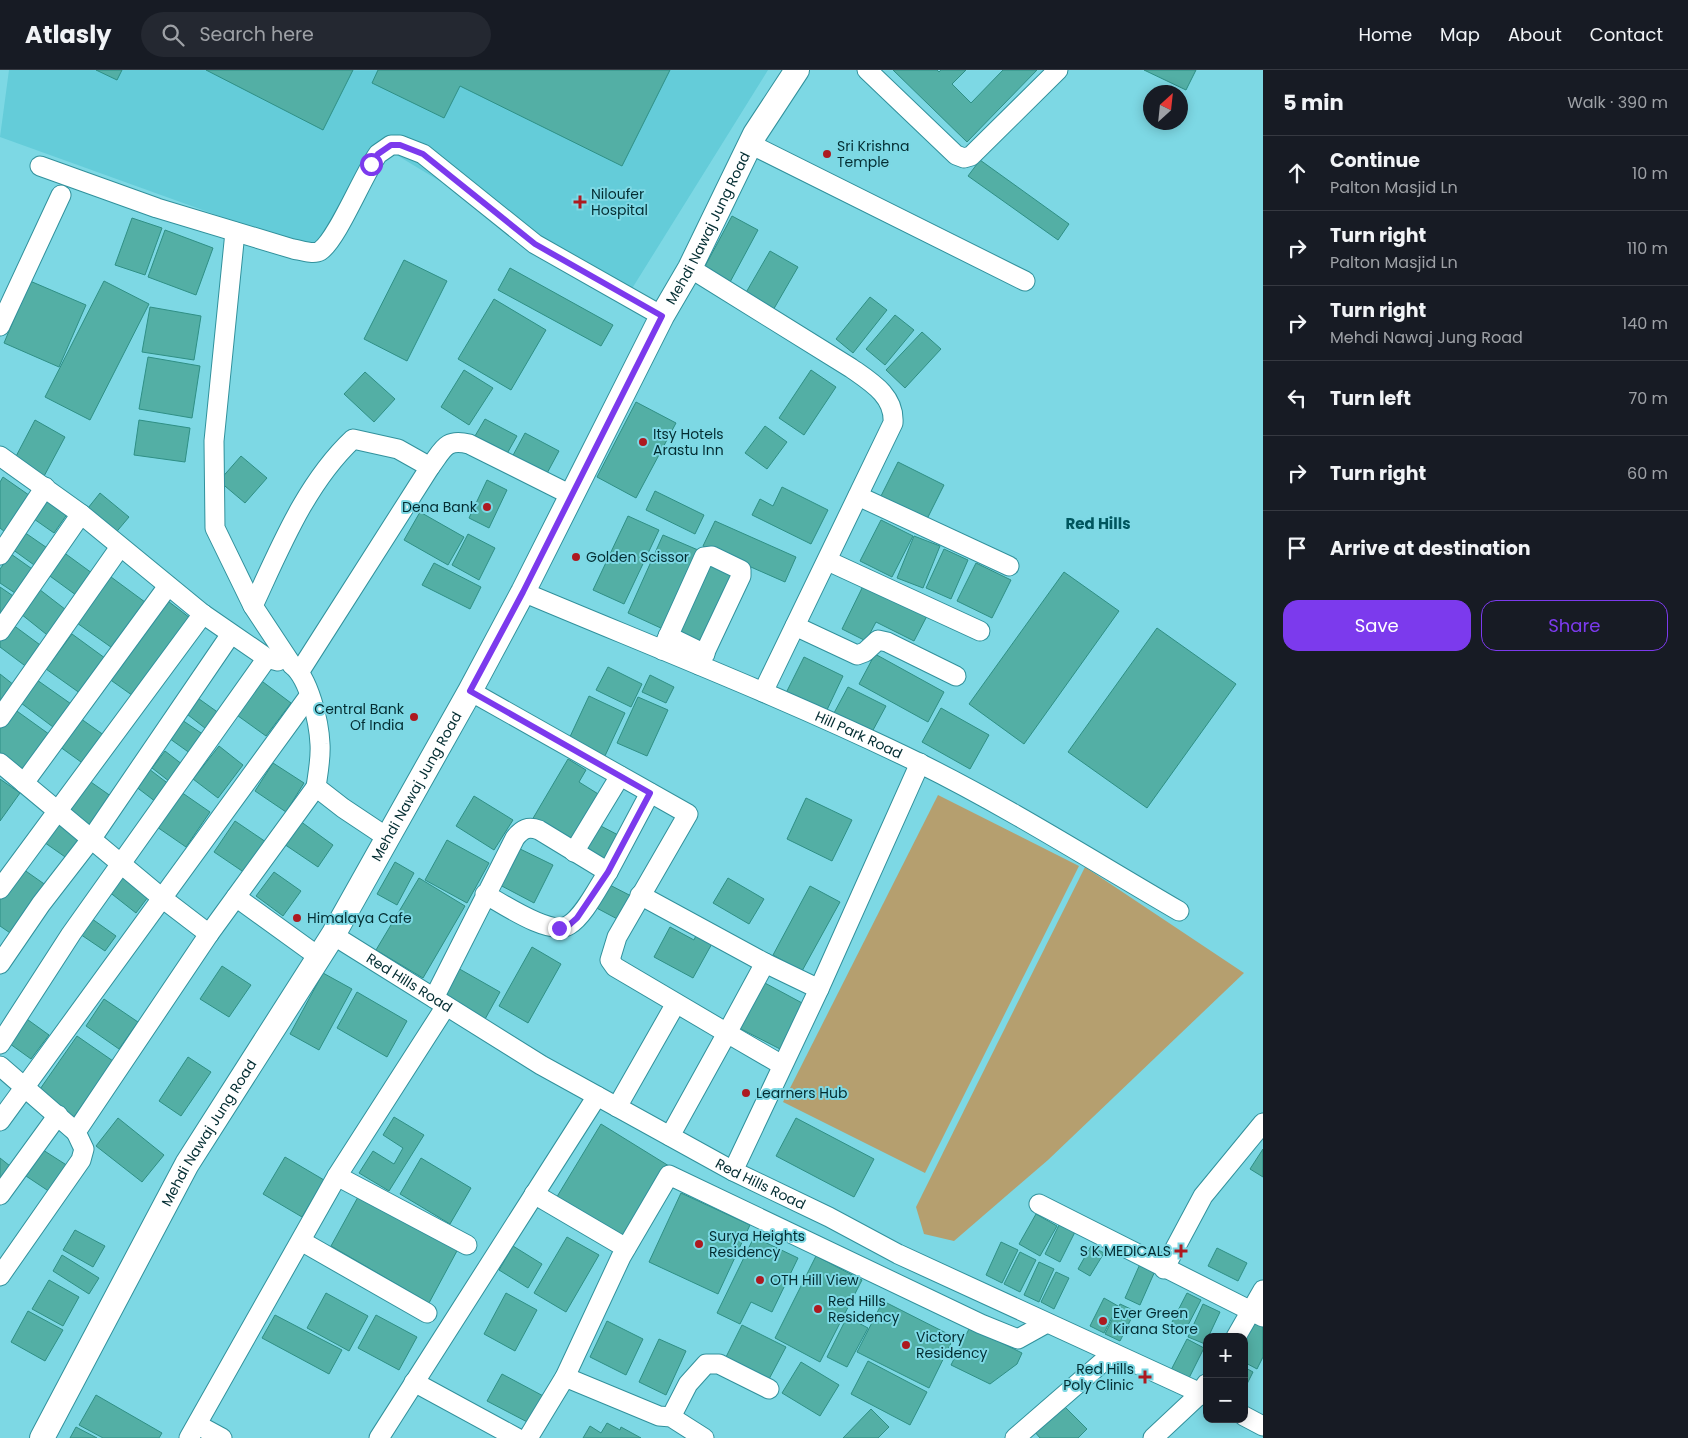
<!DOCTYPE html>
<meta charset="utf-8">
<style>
body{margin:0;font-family:Poppins,sans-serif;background:#242831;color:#f1f3f6}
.controls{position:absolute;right:15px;bottom:15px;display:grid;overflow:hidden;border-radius:10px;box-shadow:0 2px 12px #0003}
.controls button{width:45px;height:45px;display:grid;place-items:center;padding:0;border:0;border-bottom:1px solid #363941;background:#171b24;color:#f1f3f6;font:25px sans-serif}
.compass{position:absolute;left:1143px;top:15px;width:45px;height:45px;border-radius:50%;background:#171b24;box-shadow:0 2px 12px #0003;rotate:27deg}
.stop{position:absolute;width:15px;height:15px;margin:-11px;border:4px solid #7c3aed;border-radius:50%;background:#fff}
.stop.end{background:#7c3aed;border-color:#fff;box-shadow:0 1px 5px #0008}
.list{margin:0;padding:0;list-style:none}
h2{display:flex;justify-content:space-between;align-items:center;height:65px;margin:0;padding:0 20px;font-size:21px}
h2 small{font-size:16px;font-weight:400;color:#9ea1a6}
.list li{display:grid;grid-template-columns:32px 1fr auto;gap:15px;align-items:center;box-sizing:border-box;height:75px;padding:0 20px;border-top:1px solid #363941}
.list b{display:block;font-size:19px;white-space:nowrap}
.list p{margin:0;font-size:16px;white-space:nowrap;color:#9ea1a6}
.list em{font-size:16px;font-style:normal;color:#9ea1a6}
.actions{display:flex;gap:10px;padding:15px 20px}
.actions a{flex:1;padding:11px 0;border:1px solid #7c3aed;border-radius:15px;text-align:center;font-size:18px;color:#7c3aed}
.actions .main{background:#7c3aed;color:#fff}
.icon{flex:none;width:28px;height:28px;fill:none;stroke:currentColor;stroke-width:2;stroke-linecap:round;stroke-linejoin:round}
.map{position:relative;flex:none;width:1263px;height:1368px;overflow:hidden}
header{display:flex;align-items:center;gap:30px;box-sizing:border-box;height:70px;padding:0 25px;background:#171b24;border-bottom:1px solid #363941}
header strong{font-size:24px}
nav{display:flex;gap:28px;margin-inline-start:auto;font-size:18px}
.search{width:350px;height:45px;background:#242831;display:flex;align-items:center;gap:12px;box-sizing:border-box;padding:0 18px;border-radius:28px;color:#9ea1a6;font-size:19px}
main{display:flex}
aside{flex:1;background:#171b24}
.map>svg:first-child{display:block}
.built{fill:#64ccd9}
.green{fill:#b59f6f}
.building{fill:#53afa5;stroke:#2f8f85}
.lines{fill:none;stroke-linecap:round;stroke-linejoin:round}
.minor-casing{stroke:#31919c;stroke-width:21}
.major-casing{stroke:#31919c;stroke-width:26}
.minor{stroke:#fff;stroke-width:19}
.major{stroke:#fff;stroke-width:24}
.route{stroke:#7c3aed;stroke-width:6}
.poi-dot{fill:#ad1a20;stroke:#7dd8e4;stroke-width:2}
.labels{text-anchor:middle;stroke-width:4;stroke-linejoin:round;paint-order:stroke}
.poi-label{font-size:14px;fill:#032d32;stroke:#7dd8e4;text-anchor:start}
.street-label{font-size:14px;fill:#032d32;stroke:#7dd8e4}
.neighbourhood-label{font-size:15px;font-weight:bold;fill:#00565e;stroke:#7dd8e4}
</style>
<header>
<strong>Atlasly</strong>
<div class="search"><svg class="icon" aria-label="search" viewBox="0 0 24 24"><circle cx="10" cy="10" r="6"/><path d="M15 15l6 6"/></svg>Search here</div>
<nav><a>Home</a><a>Map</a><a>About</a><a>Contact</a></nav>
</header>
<main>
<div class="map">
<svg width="1263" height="1368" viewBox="0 0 1263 1368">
<rect width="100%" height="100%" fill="#7dd8e4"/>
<!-- built -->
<path class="built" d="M9 0H768L628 225 390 81 322 183 0 67Z"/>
<!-- green -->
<g class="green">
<path d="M938 725 1079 796 925 1103 783 1032Z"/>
<path d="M1085 797 1244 903 1048 1090 954 1171 924 1164 916 1137Z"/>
</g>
<!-- building -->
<g class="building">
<path d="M96 0H122L117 10Z"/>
<path d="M206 0H353L323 60Z"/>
<path d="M378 0H670L622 96 460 16 444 48 372 13Z"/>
<path d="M893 0H937L939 2 941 0H966L952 14 971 33 1003 0H1037L967 72Z"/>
<path d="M1144 0H1196L1186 20Z"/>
<path d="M980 90 1069 154 1058 170 968 106Z"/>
<path d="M732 146 758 160 729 214 703 200Z"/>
<path d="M132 148 162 158 145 205 115 195Z"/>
<path d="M165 160 213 178 196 225 148 207Z"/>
<path d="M770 181 798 197 772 242 744 226Z"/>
<path d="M404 190 447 211 407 291 364 269Z"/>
<path d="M510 198 613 255 601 276 498 220Z"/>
<path d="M30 211 86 235 59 297 4 273Z"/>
<path d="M104 211 149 234 90 350 45 327Z"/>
<path d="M870 227 887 240 853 283 836 269Z"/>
<path d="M494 229 546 260 511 320 458 289Z"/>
<path d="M150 237 201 246 194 290 142 282Z"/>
<path d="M895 245 914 260 885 295 866 279Z"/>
<path d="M922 262 941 279 905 318 886 300Z"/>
<path d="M148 287 200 296 192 348 139 339Z"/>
<path d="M464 300 493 318 469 355 441 337Z"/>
<path d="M811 300 836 317 804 365 779 348Z"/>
<path d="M365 302 395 329 374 352 344 324Z"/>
<path d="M636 332 676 353 636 428 597 407Z"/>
<path d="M485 349 517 366 504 389 495 376 475 366Z"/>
<path d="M35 350 65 367 42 410 12 394Z"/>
<path d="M139 350 190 358 185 392 134 385Z"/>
<path d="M765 356 787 372 767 399 745 383Z"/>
<path d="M525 363 559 381 545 407 511 389Z"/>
<path d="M241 386 267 408 245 433 219 411Z"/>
<path d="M898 392 944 415 926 451 880 428Z"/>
<path d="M3 407 36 430 10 466 0 458V412Z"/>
<path d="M487 410 507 420 489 458 469 448Z"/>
<path d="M782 417 828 440 811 474 752 445 760 429 773 436Z"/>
<path d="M655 421 704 445 695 464 646 440Z"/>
<path d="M100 423 129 447 113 466 84 443Z"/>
<path d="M48 429 68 443 54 463 34 449Z"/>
<path d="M420 442 464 467 448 495 404 470Z"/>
<path d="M628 446 659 460 624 534 593 520Z"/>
<path d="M881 450 913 466 892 507 860 491Z"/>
<path d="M715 451 796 487 785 512 703 476Z"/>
<path d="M24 462 53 482 41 500 12 479Z"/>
<path d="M468 464 495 478 479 510 452 495Z"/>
<path d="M663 465 698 480 663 559 628 543Z"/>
<path d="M914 466 940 476 923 518 897 508Z"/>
<path d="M59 479 96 506 80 528 43 501Z"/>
<path d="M944 479 968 490 951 529 926 518Z"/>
<path d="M11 484 35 501 18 525 0 513V499Z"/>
<path d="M708 490 735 503 703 573 676 560Z"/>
<path d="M434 493 481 517 470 539 422 515Z"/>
<path d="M976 493 1011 510 992 548 957 531Z"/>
<path d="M1064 502 1119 541 1024 674 969 634Z"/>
<path d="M111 507 149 535 115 580 77 553Z"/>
<path d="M865 512 928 544 914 571 876 552 866 571 842 559Z"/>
<path d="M35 516 70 543 51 568 16 540Z"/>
<path d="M0 517 19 530 0 558Z"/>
<path d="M164 528 194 551 136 628 105 606Z"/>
<path d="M9 552 47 580 32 601 0 577V565Z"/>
<path d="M1157 558 1236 614 1147 738 1068 682Z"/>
<path d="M72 564 109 591 84 626 46 599Z"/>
<path d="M875 584 944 622 928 652 859 614Z"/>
<path d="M804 587 843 606 826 642 786 623Z"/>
<path d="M608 597 642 614 631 637 596 620Z"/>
<path d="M0 604 19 619 0 637Z"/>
<path d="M650 605 674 617 666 633 642 622Z"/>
<path d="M259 609 291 633 266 666 234 643Z"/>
<path d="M37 610 74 636 57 660 21 633Z"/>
<path d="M848 617 886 636 872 662 834 643Z"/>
<path d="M195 626 223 646 210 662 183 641Z"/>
<path d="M589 626 625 643 604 688 568 671Z"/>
<path d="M638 627 668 640 647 686 617 673Z"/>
<path d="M941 638 989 665 970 699 922 672Z"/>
<path d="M14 639 53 667 25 705 0 686V658Z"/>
<path d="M77 646 108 668 88 697 56 674Z"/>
<path d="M179 648 207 667 194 686 166 666Z"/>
<path d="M219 676 243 695 218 728 193 709Z"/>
<path d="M165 681 187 698 174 715 152 698Z"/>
<path d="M568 689 586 700 579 712 603 727 575 775 532 750Z"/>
<path d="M273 693 304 713 286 742 255 721Z"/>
<path d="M149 699 170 715 156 732 135 716Z"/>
<path d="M0 709 20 723 0 751Z"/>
<path d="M88 710 115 729 94 759 67 740Z"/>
<path d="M181 722 210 742 186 777 157 757Z"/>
<path d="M474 726 513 750 494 780 456 756Z"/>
<path d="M806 728 852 750 832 791 787 769Z"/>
<path d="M58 746 85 765 68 789 41 770Z"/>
<path d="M235 751 266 772 245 803 214 782Z"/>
<path d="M300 751 333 775 318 797 284 774Z"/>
<path d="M595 753 622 767 609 792 582 778Z"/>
<path d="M447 770 489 793 467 833 425 810Z"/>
<path d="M516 777 553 795 534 833 498 814Z"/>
<path d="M395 792 414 803 397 835 377 824Z"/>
<path d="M20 797 50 818 16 867 0 856V825Z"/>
<path d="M274 802 301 821 283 846 256 826Z"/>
<path d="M120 806 148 827 136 843 108 821Z"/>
<path d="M419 808 465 836 423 908 376 880Z"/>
<path d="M728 808 764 829 749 854 713 833Z"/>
<path d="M604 812 635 828 623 852 591 835Z"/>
<path d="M810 816 840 832 802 901 773 885Z"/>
<path d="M88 846 116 866 105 881 77 862Z"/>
<path d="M670 857 694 870 698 861 714 870 693 908 654 887Z"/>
<path d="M532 877 561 894 528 953 499 936Z"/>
<path d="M222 896 251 915 229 947 200 929Z"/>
<path d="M456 897 500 922 484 951 439 926Z"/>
<path d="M323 903 352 919 319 980 290 964Z"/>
<path d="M763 912 804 934 780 979 739 958Z"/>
<path d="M357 922 407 951 387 987 337 958Z"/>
<path d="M104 929 138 952 119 979 86 956Z"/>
<path d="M24 947 49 965 31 989 6 971Z"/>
<path d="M77 966 113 991 74 1047 38 1022Z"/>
<path d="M188 987 211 1002 181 1046 159 1031Z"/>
<path d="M394 1047 424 1065 389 1121 359 1103 373 1081 394 1094 403 1078 383 1065Z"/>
<path d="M118 1048 164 1085 142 1112 96 1076Z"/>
<path d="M796 1048 874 1089 854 1127 776 1086Z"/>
<path d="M601 1054 669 1096 622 1171 555 1130Z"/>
<path d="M1263 1079V1107L1250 1099Z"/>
<path d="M43 1080 68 1096 50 1122 26 1106Z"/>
<path d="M285 1087 324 1110 302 1147 263 1124Z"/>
<path d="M0 1088 15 1100 0 1119Z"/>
<path d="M421 1088 471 1118 450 1154 400 1124Z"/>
<path d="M681 1123 750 1155 718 1224 649 1192Z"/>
<path d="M358 1127 458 1179 429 1233 331 1176Z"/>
<path d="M1036 1144 1057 1156 1040 1186 1019 1174Z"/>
<path d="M1059 1155 1075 1162 1060 1192 1045 1184Z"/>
<path d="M75 1160 105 1176 93 1197 63 1180Z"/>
<path d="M567 1167 599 1185 566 1242 534 1223Z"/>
<path d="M754 1167 798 1188 772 1242 751 1232 740 1254 717 1243Z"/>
<path d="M1001 1172 1018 1180 1002 1213 986 1205Z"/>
<path d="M513 1176 542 1194 528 1218 499 1200Z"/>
<path d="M1091 1176 1104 1183 1090 1206 1078 1199Z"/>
<path d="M1217 1178 1247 1193 1238 1211 1208 1196Z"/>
<path d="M1020 1182 1036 1190 1020 1222 1004 1214Z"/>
<path d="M62 1185 99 1208 89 1224 53 1201Z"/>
<path d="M816 1186 862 1210 820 1292 775 1268Z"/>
<path d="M1039 1192 1054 1199 1039 1232 1024 1225Z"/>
<path d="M1140 1194 1155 1201 1140 1235 1125 1228Z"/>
<path d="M1056 1202 1069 1208 1054 1239 1041 1232Z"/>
<path d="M49 1210 79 1227 63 1256 32 1239Z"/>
<path d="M326 1223 368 1246 349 1281 307 1258Z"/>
<path d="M506 1223 537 1240 515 1281 484 1264Z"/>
<path d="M1187 1223 1201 1230 1185 1261 1171 1254Z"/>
<path d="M1104 1228 1118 1236 1104 1263 1090 1256Z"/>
<path d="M883 1231 954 1267 929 1318 857 1282Z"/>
<path d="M1120 1234 1135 1241 1120 1271 1105 1264Z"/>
<path d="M1203 1234 1220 1242 1205 1274 1188 1267Z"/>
<path d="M28 1241 63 1260 45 1291 11 1272Z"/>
<path d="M275 1245 342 1280 329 1304 262 1268Z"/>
<path d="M376 1245 417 1267 399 1300 358 1278Z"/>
<path d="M847 1247 868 1258 847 1297 827 1287Z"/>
<path d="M1254 1248 1263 1253V1287L1257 1299 1244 1292V1267Z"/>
<path d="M607 1251 643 1269 626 1305 590 1287Z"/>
<path d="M742 1255 786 1277 768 1311 725 1289Z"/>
<path d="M970 1257 1022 1283 1017 1294 990 1314 951 1295Z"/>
<path d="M659 1269 686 1281 666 1325 639 1312Z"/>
<path d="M1187 1269 1204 1278 1188 1310 1170 1302Z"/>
<path d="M868 1291 927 1322 910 1355 851 1324Z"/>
<path d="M801 1292 839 1315 820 1346 782 1323Z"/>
<path d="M1244 1297 1253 1302 1244 1320Z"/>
<path d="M502 1304 547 1328 533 1355 487 1331Z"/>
<path d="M96 1325 162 1363 159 1368H103L79 1355Z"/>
<path d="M1062 1334 1087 1359 1078 1368H1040L1034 1361Z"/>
<path d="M871 1339 889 1357 878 1368H843Z"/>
<path d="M607 1353 620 1360 621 1357 641 1368H583L590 1356 601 1363Z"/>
<path d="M76 1357 97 1368H70Z"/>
</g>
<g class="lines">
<defs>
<g id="minor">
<path d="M867 0 956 85 964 88 971 86 1058 0"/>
<path d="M750 74 1025 211"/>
<path d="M40 96 157 138 293 179C300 180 313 185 320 181 337 170 363 105 378 84L391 75H400L423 84 535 174 662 246"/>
<path d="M235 162 214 371 215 458 253 536 292 595C309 608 319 652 320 674 321 688 318 703 316 717L343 738 388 768"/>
<path d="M690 198 851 298C871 312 895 326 893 353L763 622"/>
<path d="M0 256 61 125"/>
<path d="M0 386 81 444 203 544 267 588 278 591"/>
<path d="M858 426 1009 496"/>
<path d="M0 485 45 417"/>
<path d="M828 491 980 561"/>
<path id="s1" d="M523 522C656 578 790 630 919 693 1008 737 1093 791 1179 841"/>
<path d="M253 536C280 478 306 413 353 369L398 379 430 397"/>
<path d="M795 556 857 585 865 582 878 570 887 572 956 606"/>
<path d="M0 561 81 444"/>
<path d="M668 566 705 584"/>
<path d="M662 580 704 487 712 486 741 500V506L699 595"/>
<path d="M300 601 430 397C443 380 445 368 469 374L571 425"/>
<path d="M470 621 688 744 617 867 610 890 615 897 727 963 765 893"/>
<path d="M0 648 120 477"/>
<path d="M0 693 162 828 209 864"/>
<path d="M24 713 168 516"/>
<path d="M574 782 620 706"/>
<path d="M608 802 650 723"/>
<path d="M0 819 203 544"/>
<path d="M640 825 765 893 819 919"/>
<path d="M236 827 319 887"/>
<path id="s2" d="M333 865 541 995 733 1101 829 1147 898 1184 1207 1326"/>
<path d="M0 894 41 834 92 768 231 564"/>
<path d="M434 928 515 768C522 759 528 756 539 760L608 802C598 817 584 846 569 855 551 867 503 834 485 824"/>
<path d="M0 974 71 864 267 588"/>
<path d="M0 996 76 1062"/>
<path d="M617 1037 675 935"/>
<path d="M0 1051 309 626"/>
<path d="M670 1066 727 963 782 995"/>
<path d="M733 1101 819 919 920 693"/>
<path d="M337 1106 467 1175"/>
<path d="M534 1124 626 1178"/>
<path d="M0 1125 58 1045"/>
<path d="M1039 1134 1263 1247"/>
<path d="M301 1171 427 1243"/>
<path d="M1164 1199 1203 1126 1263 1053"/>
<path d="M0 1206 81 1090 84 1079 76 1062 209 864 316 717"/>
<path d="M1236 1267 1263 1220"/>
<path d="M565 1307 659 1346 671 1347 704 1368"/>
<path d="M414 1312 517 1368"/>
<path d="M1244 1346 1263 1356"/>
<path d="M671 1347 688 1314 706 1294H719L769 1319"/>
<path d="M198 1355 222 1368"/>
<path d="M189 1368 337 1106 446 936"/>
<path d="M379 1368 597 1026"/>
<path d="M528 1368 565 1307 621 1187 669 1105 981 1254 1018 1269 1045 1254"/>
<path d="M1015 1368 1113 1283"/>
<path d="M1153 1368 1201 1323 1206 1314"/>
</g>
<g id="major">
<path id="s3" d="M42 1368 187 1094 333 865 470 621 523 522 662 246 690 198 755 64 797 0"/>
</g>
</defs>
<!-- minor casing -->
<use href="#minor" class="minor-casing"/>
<!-- major casing -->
<use href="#major" class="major-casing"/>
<!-- minor -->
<use href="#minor" class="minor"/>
<!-- major -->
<use href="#major" class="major"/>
</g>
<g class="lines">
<!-- route -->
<path class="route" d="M371 94 378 84 391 75H400L423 84 535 174 662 246 523 522 470 621 650 723 608 802 577 848 568 856 559 858"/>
</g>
<!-- markers -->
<g class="poi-dot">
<circle cx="827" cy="84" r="5"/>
<path d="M577.5 124.5h5v5h5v5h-5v5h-5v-5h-5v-5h5z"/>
<circle cx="643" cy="372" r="5"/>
<circle cx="487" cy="437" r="5"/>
<circle cx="576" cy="487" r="5"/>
<circle cx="414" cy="647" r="5"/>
<circle cx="297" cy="848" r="5"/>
<circle cx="746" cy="1023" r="5"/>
<circle cx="699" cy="1174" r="5"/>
<path d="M1178.5 1173.5h5v5h5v5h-5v5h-5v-5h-5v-5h5z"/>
<circle cx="760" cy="1210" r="5"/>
<circle cx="818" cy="1239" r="5"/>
<circle cx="1103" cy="1251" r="5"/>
<circle cx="906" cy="1275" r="5"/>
<path d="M1142.5 1299.5h5v5h5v5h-5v5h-5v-5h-5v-5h5z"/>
</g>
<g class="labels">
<!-- poi labels -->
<g class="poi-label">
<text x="837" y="81">Sri Krishna<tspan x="837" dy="16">Temple</tspan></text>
<text x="591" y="129">Niloufer<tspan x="591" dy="16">Hospital</tspan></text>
<text x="653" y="369">Itsy Hotels<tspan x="653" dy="16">Arastu Inn</tspan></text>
<text x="477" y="442" text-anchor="end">Dena Bank</text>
<text x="586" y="492">Golden Scissor</text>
<text x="404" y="644" text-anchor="end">Central Bank<tspan x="404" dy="16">Of India</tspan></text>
<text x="307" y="853">Himalaya Cafe</text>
<text x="756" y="1028">Learners Hub</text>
<text x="709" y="1171">Surya Heights<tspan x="709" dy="16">Residency</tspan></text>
<text x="1171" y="1186" text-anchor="end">S K MEDICALS</text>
<text x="770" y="1215">OTH Hill View</text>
<text x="828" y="1236">Red Hills<tspan x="828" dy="16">Residency</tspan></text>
<text x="1113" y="1248">Ever Green<tspan x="1113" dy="16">Kirana Store</tspan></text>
<text x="916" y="1272">Victory<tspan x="916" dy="16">Residency</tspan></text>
<text x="1134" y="1304" text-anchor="end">Red Hills<tspan x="1134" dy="16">Poly Clinic</tspan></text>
</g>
<!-- street labels -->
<g class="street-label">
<text dy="5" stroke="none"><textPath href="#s3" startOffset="1382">Mehdi Nawaj Jung Road</textPath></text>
<text dy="5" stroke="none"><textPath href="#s1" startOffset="365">Hill Park Road</textPath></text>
<text dy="5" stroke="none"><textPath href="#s3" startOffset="752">Mehdi Nawaj Jung Road</textPath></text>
<text dy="5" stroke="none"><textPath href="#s2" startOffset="90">Red Hills Road</textPath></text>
<text dy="5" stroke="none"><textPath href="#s3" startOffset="348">Mehdi Nawaj Jung Road</textPath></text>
<text dy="5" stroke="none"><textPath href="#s2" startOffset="495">Red Hills Road</textPath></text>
</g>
<!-- neighbourhood labels -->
<g class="neighbourhood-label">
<text x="1098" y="459">Red Hills</text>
</g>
</g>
</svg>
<div class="controls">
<button>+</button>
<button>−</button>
</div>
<svg class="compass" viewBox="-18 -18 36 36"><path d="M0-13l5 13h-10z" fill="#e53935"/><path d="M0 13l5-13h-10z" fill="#9ea1a6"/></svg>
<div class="stop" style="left:371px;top:94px"></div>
<div class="stop end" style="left:559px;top:858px"></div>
</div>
<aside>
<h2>5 min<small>Walk · 390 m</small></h2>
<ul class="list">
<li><svg class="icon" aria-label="ahead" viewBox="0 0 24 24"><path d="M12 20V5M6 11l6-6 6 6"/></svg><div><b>Continue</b><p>Palton Masjid Ln</p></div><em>10 m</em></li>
<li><svg class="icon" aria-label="right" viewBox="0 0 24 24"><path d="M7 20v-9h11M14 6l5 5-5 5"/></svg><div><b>Turn right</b><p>Palton Masjid Ln</p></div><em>110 m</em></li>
<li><svg class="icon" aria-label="right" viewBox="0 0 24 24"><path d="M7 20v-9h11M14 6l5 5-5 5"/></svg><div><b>Turn right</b><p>Mehdi Nawaj Jung Road</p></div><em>140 m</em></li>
<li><svg class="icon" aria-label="left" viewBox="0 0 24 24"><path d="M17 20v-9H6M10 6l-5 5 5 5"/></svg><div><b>Turn left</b></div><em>70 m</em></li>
<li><svg class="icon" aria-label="right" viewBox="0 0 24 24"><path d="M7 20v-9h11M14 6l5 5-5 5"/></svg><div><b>Turn right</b></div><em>60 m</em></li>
<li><svg class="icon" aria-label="arrive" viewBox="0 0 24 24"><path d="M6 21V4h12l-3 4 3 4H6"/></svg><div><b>Arrive at destination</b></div></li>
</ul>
<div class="actions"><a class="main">Save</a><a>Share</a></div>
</aside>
</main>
